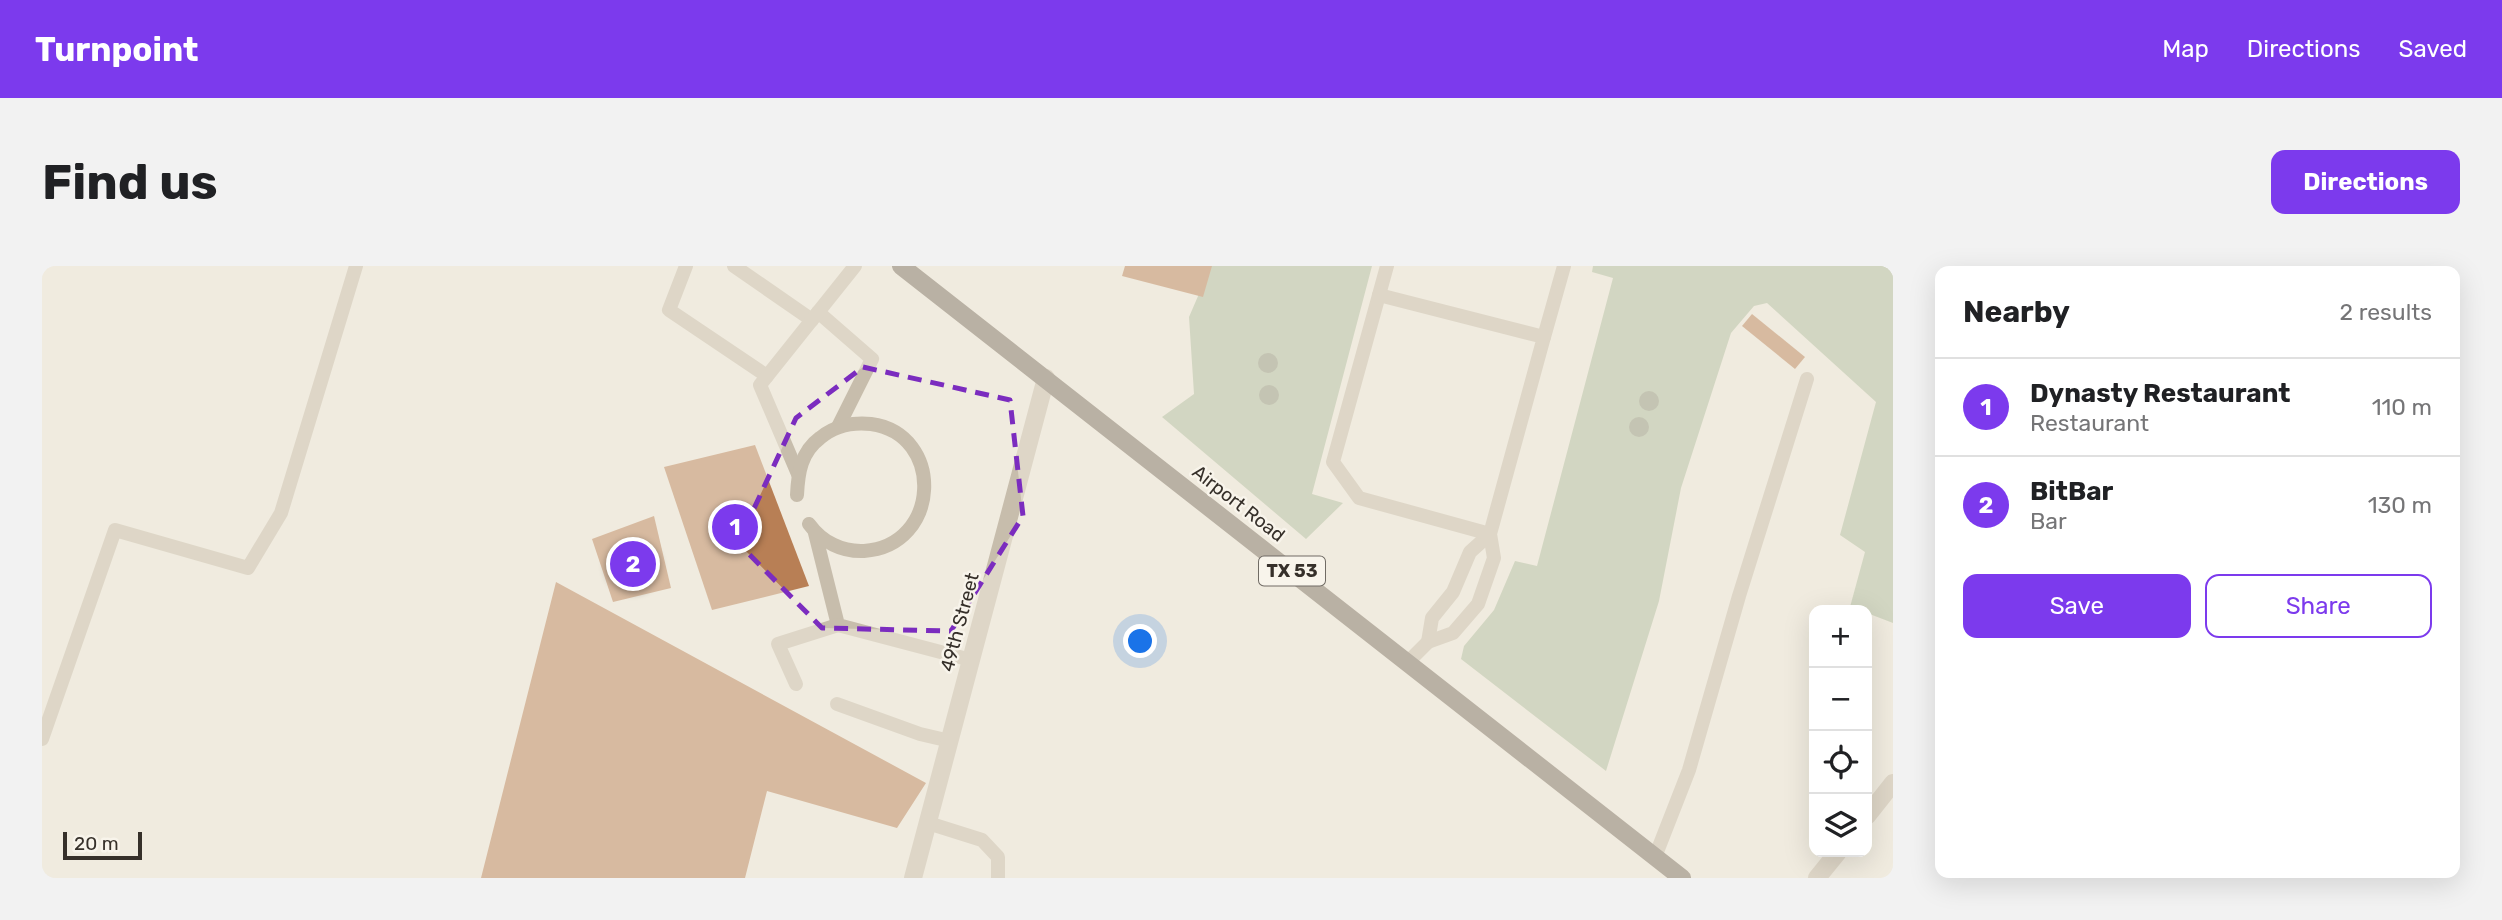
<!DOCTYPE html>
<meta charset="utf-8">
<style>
body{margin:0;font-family:Rubik,sans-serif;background:#f2f2f2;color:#202124}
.controls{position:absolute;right:21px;bottom:21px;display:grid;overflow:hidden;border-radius:14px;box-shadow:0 7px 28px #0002}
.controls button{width:63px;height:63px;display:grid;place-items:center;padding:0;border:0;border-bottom:2px solid #e0e0e0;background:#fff;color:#202124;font:35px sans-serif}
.scale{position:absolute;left:21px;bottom:18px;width:79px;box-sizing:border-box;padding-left:7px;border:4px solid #36302a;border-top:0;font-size:19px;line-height:24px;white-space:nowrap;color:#36302a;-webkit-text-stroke:5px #f8f4eb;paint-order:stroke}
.you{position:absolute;left:1099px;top:376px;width:24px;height:24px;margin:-18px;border:5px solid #fff;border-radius:50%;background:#1a73e8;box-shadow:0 0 0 10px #1a73e833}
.badge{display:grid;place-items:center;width:46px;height:46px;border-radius:50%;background:#7c3aed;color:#fff;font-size:23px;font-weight:700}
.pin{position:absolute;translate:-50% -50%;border:4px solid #fff;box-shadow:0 2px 7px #0006}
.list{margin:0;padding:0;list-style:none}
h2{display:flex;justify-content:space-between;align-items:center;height:91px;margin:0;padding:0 28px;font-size:30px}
h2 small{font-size:23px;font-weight:400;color:#757577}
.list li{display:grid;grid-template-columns:46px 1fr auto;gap:21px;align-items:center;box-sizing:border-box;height:98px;padding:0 28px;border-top:2px solid #e0e0e0}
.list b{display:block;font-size:26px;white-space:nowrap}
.list p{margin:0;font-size:23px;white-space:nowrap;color:#757577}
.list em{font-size:23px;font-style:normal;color:#757577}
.actions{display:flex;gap:14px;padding:21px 28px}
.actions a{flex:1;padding:16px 0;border:2px solid #7c3aed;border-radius:14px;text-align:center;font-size:24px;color:#7c3aed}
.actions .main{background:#7c3aed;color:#fff}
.icon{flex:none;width:38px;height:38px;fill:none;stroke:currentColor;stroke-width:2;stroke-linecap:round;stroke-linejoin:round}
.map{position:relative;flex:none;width:1851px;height:612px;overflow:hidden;border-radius:14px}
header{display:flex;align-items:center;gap:42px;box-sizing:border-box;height:98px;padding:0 35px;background:#7c3aed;color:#fff}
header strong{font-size:33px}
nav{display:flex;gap:38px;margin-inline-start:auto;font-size:24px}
.intro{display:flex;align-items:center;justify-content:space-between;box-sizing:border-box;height:168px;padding:0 42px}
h1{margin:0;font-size:49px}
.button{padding:18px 32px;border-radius:14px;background:#7c3aed;color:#fff;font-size:24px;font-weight:700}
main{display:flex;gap:42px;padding:0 42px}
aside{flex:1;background:#fff;border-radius:14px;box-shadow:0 7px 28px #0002}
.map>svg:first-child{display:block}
.green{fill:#aebda0}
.building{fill:#b87f55}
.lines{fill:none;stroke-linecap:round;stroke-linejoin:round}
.lane{stroke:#c7bdac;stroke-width:14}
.street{stroke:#c7bdac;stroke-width:18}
.primary{stroke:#766a5d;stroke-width:18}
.tree{fill:#8f967f}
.marked{fill:none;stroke:#7b2cbf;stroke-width:5;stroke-dasharray:14 9;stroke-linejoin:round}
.labels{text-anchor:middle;stroke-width:5;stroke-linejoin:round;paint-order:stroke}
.shield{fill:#f8f4eb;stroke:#706b64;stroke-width:2}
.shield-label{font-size:18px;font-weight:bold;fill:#36302a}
.street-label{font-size:19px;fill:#36302a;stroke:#f8f4eb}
</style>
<header>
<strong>Turnpoint</strong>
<nav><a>Map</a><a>Directions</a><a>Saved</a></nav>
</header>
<div class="intro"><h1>Find us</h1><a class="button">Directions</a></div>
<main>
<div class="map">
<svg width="1851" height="612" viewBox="0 0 1851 612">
<rect width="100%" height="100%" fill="#f0ebdf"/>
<!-- green -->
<g class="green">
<path d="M1169 0H1330L1270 228 1301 237 1264 273 1120 151 1152 128 1147 51Z"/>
<path d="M1551 0H1851V357L1825 347V344L1808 341 1823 286 1798 269 1834 136 1725 37 1712 40 1689 67 1639 222 1617 335 1564 505 1419 393 1422 380 1452 344 1473 295 1495 300 1571 12 1550 6Z"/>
</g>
<!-- building -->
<g class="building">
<path d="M1083 0H1170L1161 31 1080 10Z"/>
<path d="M1710 48 1763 91 1753 103 1700 60Z"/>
<path d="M713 179 767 320 670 344 622 201Z"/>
<path d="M612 250 629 322 571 336 550 273Z"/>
<path d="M514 316 884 517 855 562 725 525 703 612H439Z"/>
</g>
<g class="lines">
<!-- lane -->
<g class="lane">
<path d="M644 0 627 44 725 110"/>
<path d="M692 0 770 54"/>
<path d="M1337 29 1345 0"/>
<path d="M776 46 830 93 796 161"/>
<path d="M1502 71 1522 0"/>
<path d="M756 208 718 119 813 0"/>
<path d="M755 229C756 207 759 186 778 172 792 160 811 156 829 158 903 168 899 280 822 285 800 286 780 276 767 258"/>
<path d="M773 267 796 359 929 394"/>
<path d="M1386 376 1390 352 1411 326 1428 286 1448 268"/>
<path d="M1366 396 1386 376 1411 367 1436 338 1452 292 1448 268 1502 71 1337 29 1291 196 1317 232 1448 268"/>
<path d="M754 418 736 378 796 359"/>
<path d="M795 438 878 468 908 475"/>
<path d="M0 473 73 264 206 302 239 247 314 0"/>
<path d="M886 557 940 574 956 591V612"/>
<path d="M1613 591 1647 504 1697 330 1765 113"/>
</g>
<!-- street -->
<g class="street">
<path d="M1825 550 1851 517"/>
<path d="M871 612 1004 112"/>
<path d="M1775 612 1796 586"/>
</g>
<!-- primary -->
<path class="primary" d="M859 0 1640 612"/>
</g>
<!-- trees -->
<g class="tree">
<circle cx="1226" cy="97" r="10"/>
<circle cx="1227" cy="129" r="10"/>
<circle cx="1607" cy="135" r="10"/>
<circle cx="1597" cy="161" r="10"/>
</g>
<!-- marked area -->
<path d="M0 0H1851V612H0ZM821 101 968 134 981 250 909 365 780 362 696 277 754 152Z" fill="#f0ebdf" fill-opacity=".55" fill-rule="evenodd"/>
<path class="marked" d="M821 101 968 134 981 250 909 365 780 362 696 277 754 152Z"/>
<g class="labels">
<!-- shield labels -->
<rect class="shield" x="1217" y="290.5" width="66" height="29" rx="5"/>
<g class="shield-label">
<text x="1250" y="311">TX 53</text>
</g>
<!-- street labels -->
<g class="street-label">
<text transform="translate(1197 237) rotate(38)" y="7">Airport Road</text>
<text transform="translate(917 356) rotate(-75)" y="7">49th Street</text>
</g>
</g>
</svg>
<div class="controls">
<button>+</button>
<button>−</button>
<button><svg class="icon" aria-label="locate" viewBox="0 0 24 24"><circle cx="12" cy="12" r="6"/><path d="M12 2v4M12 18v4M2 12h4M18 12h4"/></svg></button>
<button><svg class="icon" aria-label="layers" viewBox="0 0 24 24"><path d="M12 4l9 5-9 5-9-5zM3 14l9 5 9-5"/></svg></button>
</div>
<div class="scale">20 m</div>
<div class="you"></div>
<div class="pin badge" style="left:693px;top:261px">1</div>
<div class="pin badge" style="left:591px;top:298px">2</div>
</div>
<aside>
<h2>Nearby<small>2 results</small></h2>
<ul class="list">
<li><span class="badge">1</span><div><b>Dynasty Restaurant</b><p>Restaurant</p></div><em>110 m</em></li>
<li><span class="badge">2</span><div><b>BitBar</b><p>Bar</p></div><em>130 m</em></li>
</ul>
<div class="actions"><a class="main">Save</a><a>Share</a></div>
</aside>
</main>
